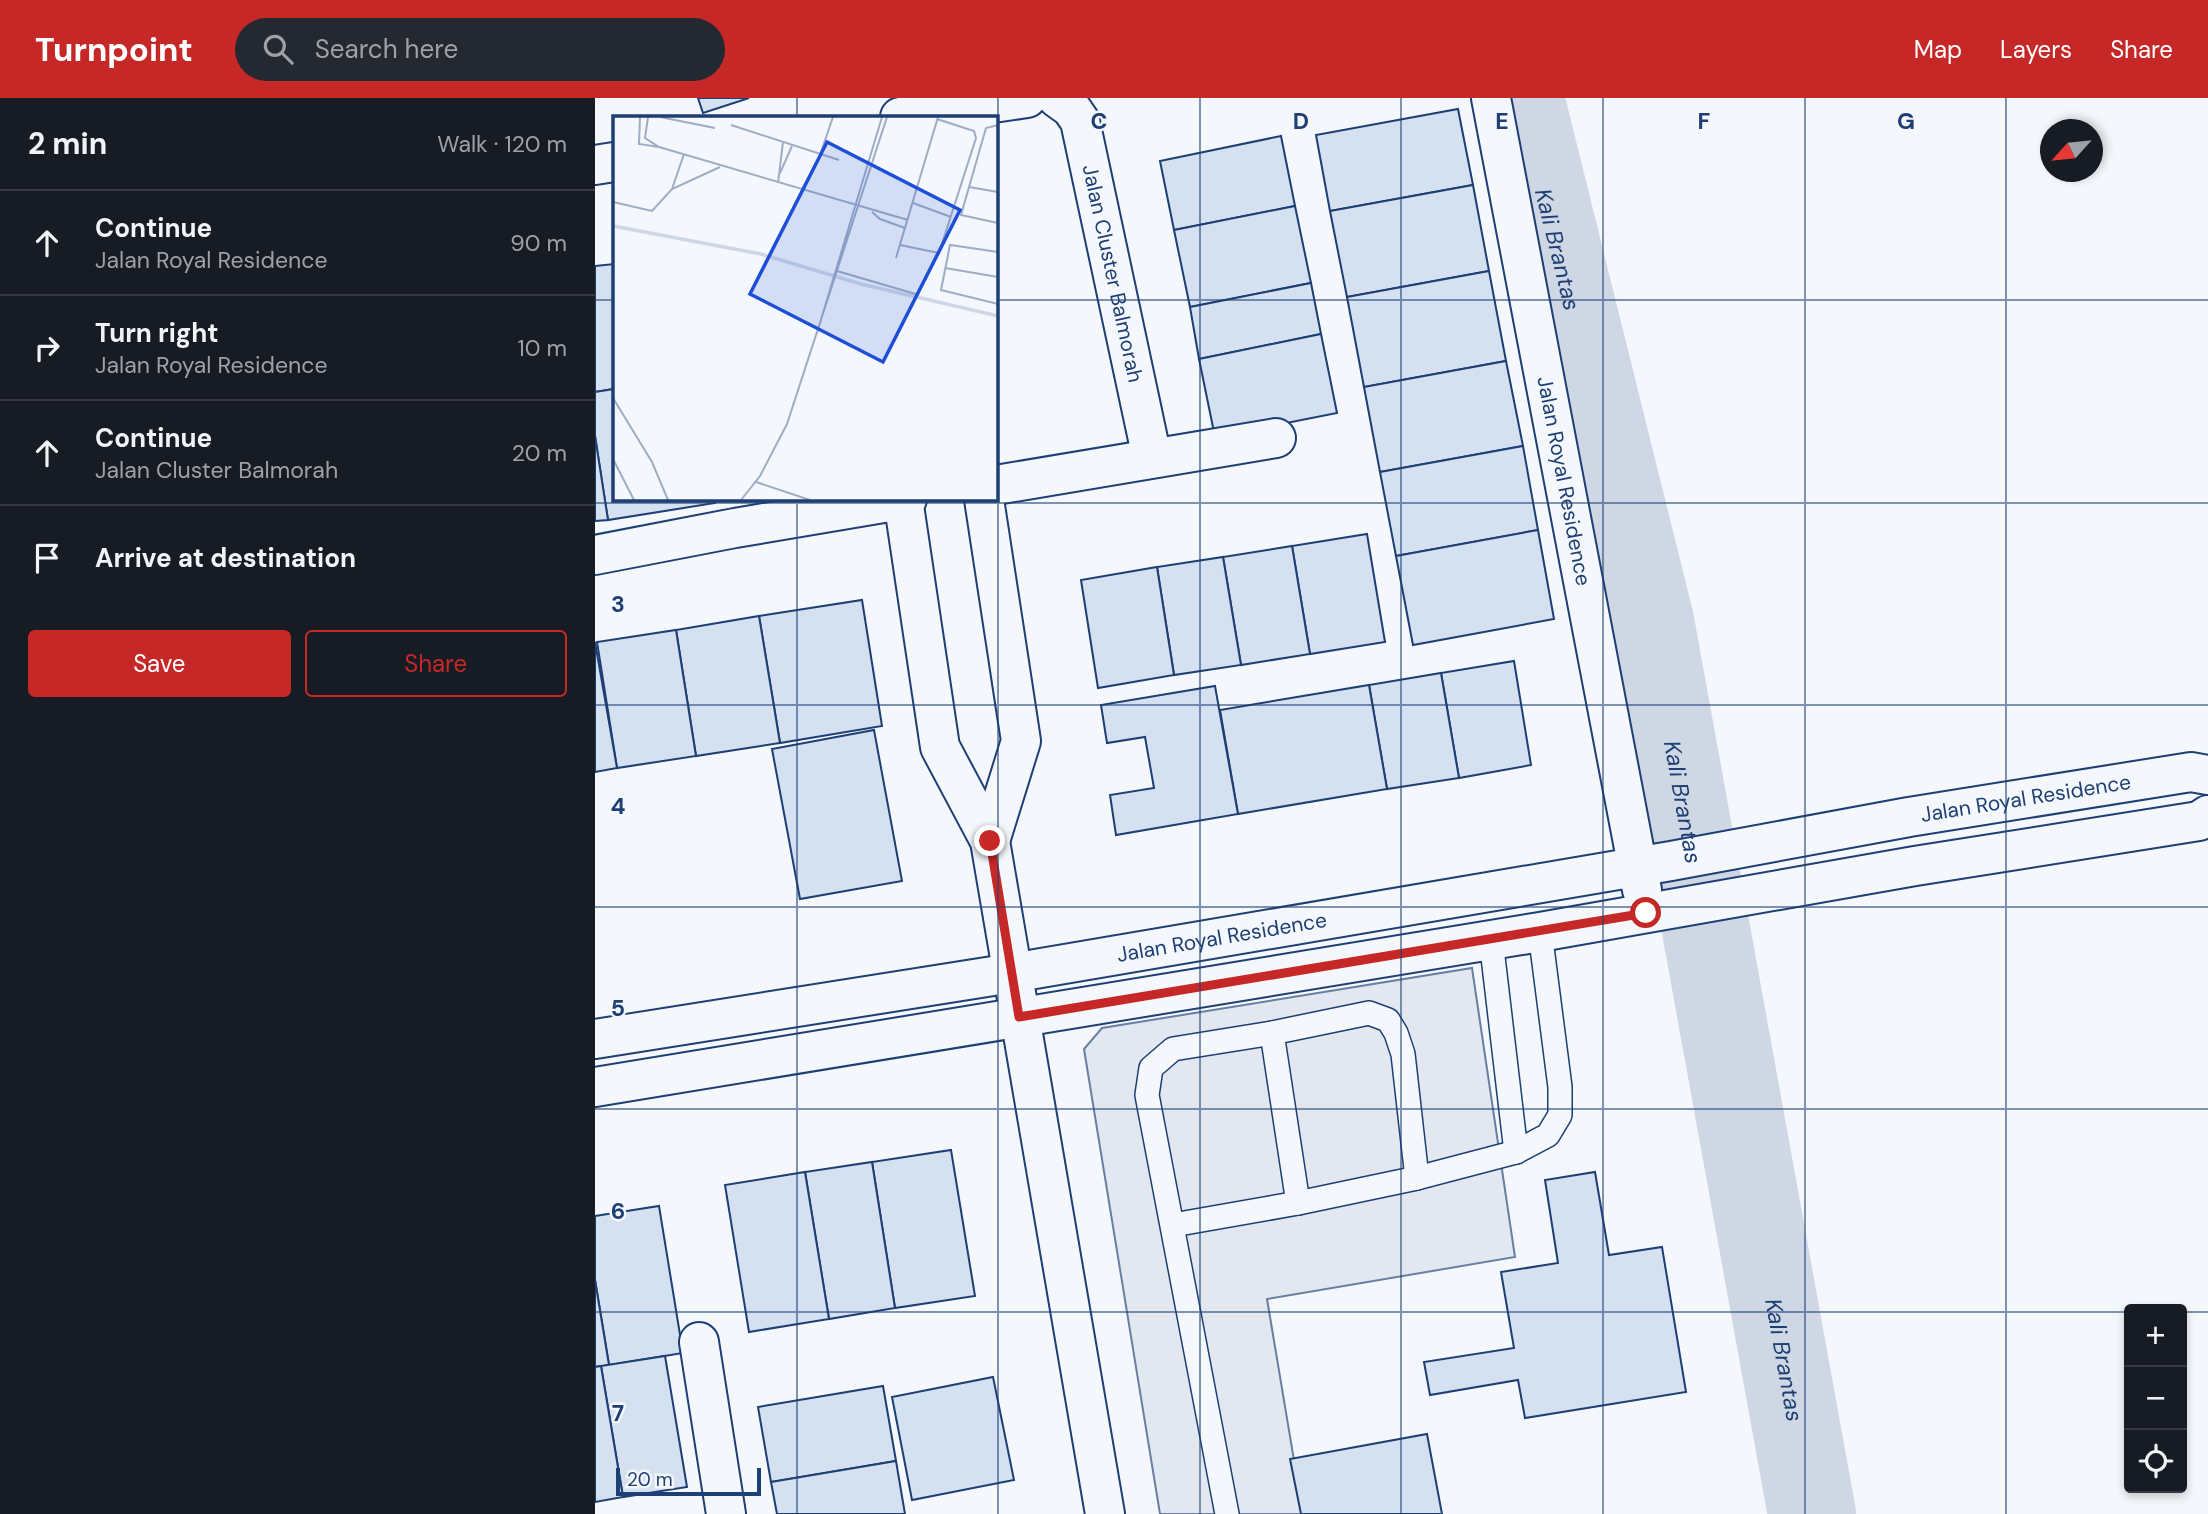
<!DOCTYPE html>
<meta charset="utf-8">
<style>
body{margin:0;font-family:"DM Sans",sans-serif;background:#242831;color:#f1f3f6}
.controls{position:absolute;right:21px;bottom:21px;display:grid;overflow:hidden;border-radius:7px;box-shadow:0 4px 10px #0003}
.controls button{width:63px;height:63px;display:grid;place-items:center;padding:0;border:0;border-bottom:2px solid #363941;background:#171b24;color:#f1f3f6;font:35px sans-serif}
.compass{position:absolute;left:1445px;top:21px;width:63px;height:63px;border-radius:50%;background:#171b24;box-shadow:0 4px 10px #0003;rotate:243deg}
.scale{position:absolute;left:21px;bottom:18px;width:145px;box-sizing:border-box;padding-left:7px;border:4px solid #1d3f73;border-top:0;font-size:19px;line-height:24px;white-space:nowrap;color:#1d3f73;-webkit-text-stroke:5px #f4f7fb;paint-order:stroke}
.stop{position:absolute;width:21px;height:21px;margin:-16px;border:5px solid #c62828;border-radius:50%;background:#fff}
.stop.end{background:#c62828;border-color:#fff;box-shadow:0 2px 7px #0008}
.list{margin:0;padding:0;list-style:none}
h2{display:flex;justify-content:space-between;align-items:center;height:91px;margin:0;padding:0 28px;font-size:30px}
h2 small{font-size:23px;font-weight:400;color:#9ea1a6}
.list li{display:grid;grid-template-columns:46px 1fr auto;gap:21px;align-items:center;box-sizing:border-box;height:105px;padding:0 28px;border-top:2px solid #363941}
.list b{display:block;font-size:26px;white-space:nowrap}
.list p{margin:0;font-size:23px;white-space:nowrap;color:#9ea1a6}
.list em{font-size:23px;font-style:normal;color:#9ea1a6}
.actions{display:flex;gap:14px;padding:21px 28px}
.actions a{flex:1;padding:16px 0;border:2px solid #c62828;border-radius:7px;text-align:center;font-size:24px;color:#c62828}
.actions .main{background:#c62828;color:#fff}
.icon{flex:none;width:38px;height:38px;fill:none;stroke:currentColor;stroke-width:2;stroke-linecap:round;stroke-linejoin:round}
.map{position:relative;flex:none;width:1613px;height:1416px;overflow:hidden}
header{display:flex;align-items:center;gap:42px;box-sizing:border-box;height:98px;padding:0 35px;background:#c62828;color:#fff}
header strong{font-size:33px}
nav{display:flex;gap:38px;margin-inline-start:auto;font-size:24px}
.search{width:490px;height:63px;background:#242831;display:flex;align-items:center;gap:18px;box-sizing:border-box;padding:0 24px;border-radius:38px;color:#9ea1a6;font-size:26px}
main{display:flex}
aside{flex:1;background:#171b24}
.map>svg:first-child{display:block}
.parking{fill:#e3e8f0;stroke:#687fa3;stroke-width:2}
.lines{fill:none;stroke-linecap:round;stroke-linejoin:round}
.river{stroke:#cfd7e4;stroke-width:88}
.building{fill:#d5e0f0;stroke:#1d3f73;stroke-width:2}
.service-casing{stroke:#1d3f73;stroke-width:26}
.minor-casing{stroke:#1d3f73;stroke-width:42}
.service{stroke:#f4f7fb;stroke-width:23}
.minor{stroke:#f4f7fb;stroke-width:38}
.route{stroke:#c62828;stroke-width:9}
.grid{fill:none;stroke:#1d3f73;stroke-width:2;stroke-opacity:0.55}
.labels{text-anchor:middle;stroke-width:5;stroke-linejoin:round;paint-order:stroke}
.street-label{font-size:21px;fill:#1d3f73;stroke:#f4f7fb}
.water-label{font-size:23px;font-style:italic;fill:#1d3f73;stroke:#f4f7fb}
.inset-river{fill:none;stroke:#cfd7e4;stroke-width:3.5}
.inset-road{fill:none;stroke:#9eadc5;stroke-width:2}
.view{fill:#1d4ed8;fill-opacity:0.15;stroke:#1d4ed8;stroke-width:3.5}
.inset-edge{fill:none;stroke:#1d3f73;stroke-width:3.5}
.grid-label{font-size:23px;text-anchor:middle;font-weight:bold;fill:#1d3f73;stroke:#f4f7fb;stroke-width:5;stroke-linejoin:round;paint-order:stroke}
</style>
<header>
<strong>Turnpoint</strong>
<div class="search"><svg class="icon" aria-label="search" viewBox="0 0 24 24"><circle cx="10" cy="10" r="6"/><path d="M15 15l6 6"/></svg>Search here</div>
<nav><a>Map</a><a>Layers</a><a>Share</a></nav>
</header>
<main>
<aside>
<h2>2 min<small>Walk · 120 m</small></h2>
<ul class="list">
<li><svg class="icon" aria-label="ahead" viewBox="0 0 24 24"><path d="M12 20V5M6 11l6-6 6 6"/></svg><div><b>Continue</b><p>Jalan Royal Residence</p></div><em>90 m</em></li>
<li><svg class="icon" aria-label="right" viewBox="0 0 24 24"><path d="M7 20v-9h11M14 6l5 5-5 5"/></svg><div><b>Turn right</b><p>Jalan Royal Residence</p></div><em>10 m</em></li>
<li><svg class="icon" aria-label="ahead" viewBox="0 0 24 24"><path d="M12 20V5M6 11l6-6 6 6"/></svg><div><b>Continue</b><p>Jalan Cluster Balmorah</p></div><em>20 m</em></li>
<li><svg class="icon" aria-label="arrive" viewBox="0 0 24 24"><path d="M6 21V4h12l-3 4 3 4H6"/></svg><div><b>Arrive at destination</b></div></li>
</ul>
<div class="actions"><a class="main">Save</a><a>Share</a></div>
</aside>
<div class="map">
<svg width="1613" height="1416" viewBox="0 0 1613 1416">
<rect width="100%" height="100%" fill="#f4f7fb"/>
<!-- parking -->
<path class="parking" d="M877 870 920 1159 672 1201 708 1416H565L489 951 507 930Z"/>
<g class="lines">
<!-- river -->
<path class="river" id="s1" d="M925 0 1055 523 1217 1416"/>
</g>
<!-- building -->
<g class="building">
<path d="M103 0H154L108 15Z"/>
<path d="M863 11 878 87 735 113 721 37Z"/>
<path d="M686 38 700 108 579 132 565 63Z"/>
<path d="M878 87 894 173 752 199 735 113Z"/>
<path d="M700 108 716 185 595 209 579 132Z"/>
<path d="M19 166V291L0 294V168Z"/>
<path d="M894 173 911 263 769 289 752 199Z"/>
<path d="M716 185 726 236 604 261 595 209Z"/>
<path d="M726 236 742 315 620 339 604 261Z"/>
<path d="M911 263 928 348 785 374 769 289Z"/>
<path d="M19 291V401H120V405L13 422 0 338V294Z"/>
<path d="M0 338 13 422 0 423Z"/>
<path d="M928 348 943 432 801 458 785 374Z"/>
<path d="M943 432 959 521 818 547 801 458Z"/>
<path d="M772 436 790 544 715 556 697 448Z"/>
<path d="M697 448 715 556 646 567 628 459Z"/>
<path d="M628 459 646 567 579 577 562 469Z"/>
<path d="M562 469 579 577 503 590 486 482Z"/>
<path d="M267 502 287 628 185 645 164 518Z"/>
<path d="M164 518 185 645 101 658 81 532Z"/>
<path d="M81 532 101 658 22 670 2 544Z"/>
<path d="M0 544 22 670 0 674Z"/>
<path d="M919 563 936 667 864 680 846 575Z"/>
<path d="M846 575 864 680 792 691 774 587Z"/>
<path d="M774 587 792 691 643 716 625 612Z"/>
<path d="M620 588 643 716 521 737 515 697 559 690 550 639 512 645 506 607Z"/>
<path d="M279 632 307 783 205 801 177 651Z"/>
<path d="M356 1052 380 1198 300 1210 277 1064Z"/>
<path d="M277 1064 300 1210 234 1221 210 1074Z"/>
<path d="M210 1074 234 1221 154 1234 130 1087Z"/>
<path d="M1000 1074 1014 1157 1067 1149 1091 1294 930 1320 923 1282 835 1297 829 1264 919 1250 906 1174 963 1165 950 1082Z"/>
<path d="M64 1108 88 1255 14 1267 0 1182V1118Z"/>
<path d="M0 1182 14 1267 0 1269Z"/>
<path d="M70 1258 92 1389 28 1399 6 1268Z"/>
<path d="M6 1268 28 1399 0 1404V1269Z"/>
<path d="M398 1279 419 1382 317 1402 297 1299Z"/>
<path d="M288 1288 301 1363 176 1384 163 1309Z"/>
<path d="M832 1336 847 1416H706L695 1361Z"/>
<path d="M301 1363 310 1416H182L176 1384Z"/>
</g>
<g class="lines">
<defs>
<g id="service">
<path d="M896 842 921 1054"/>
<path d="M677 935 703 1105"/>
<path d="M578 1127 703 1105 822 1080"/>
<path d="M632 1416 552 997 556 970 578 951 677 935 774 915 793 922 801 935 808 956 822 1080 921 1054 953 1037 965 1017V989L945 834"/>
</g>
<g id="minor">
<path id="s2" d="M462 0 476 10 485 23 557 360"/>
<path id="s3" d="M896 0 1047 792"/>
<path d="M305 19 432 0"/>
<path d="M0 67 19 64"/>
<path d="M401 387 681 340"/>
<path d="M308 401 345 649 395 743 510 1416"/>
<path d="M389 401 426 643 395 743"/>
<path d="M0 457 140 430 312 401"/>
<path id="s4" d="M0 941 417 875 1076 763 1314 719 1596 674 1613 677"/>
<path d="M0 989 945 834 1320 768 1604 723 1613 717"/>
<path d="M104 1244 131 1416"/>
</g>
</defs>
<!-- service casing -->
<use href="#service" class="service-casing"/>
<!-- minor casing -->
<use href="#minor" class="minor-casing"/>
<!-- service -->
<use href="#service" class="service"/>
<!-- minor -->
<use href="#minor" class="minor"/>
</g>
<g class="lines">
<!-- route -->
<path class="route" d="M395 743 424 919 1051 815"/>
</g>
<!-- grid -->
<path class="grid" d="M202 0V19M403 0V1416M605 0V1416M806 0V1416M1008 0V1416M1210 0V1416M1411 0V1416M0 202H19M401 202H1613M202 401V1416M0 405H1613M0 607H1613M0 809H1613M0 1011H1613M0 1214H1534M1587 1214H1613"/>
<g class="labels">
<!-- street labels -->
<g class="street-label">
<text dy="7" stroke="none"><textPath href="#s2" startOffset="189">Jalan Cluster Balmorah</textPath></text>
<text dy="7" stroke="none"><textPath href="#s3" startOffset="390">Jalan Royal Residence</textPath></text>
<text dy="7" stroke="none"><textPath href="#s4" startOffset="1451">Jalan Royal Residence</textPath></text>
<text dy="7" stroke="none"><textPath href="#s4" startOffset="635">Jalan Royal Residence</textPath></text>
</g>
<!-- water labels -->
<g class="water-label">
<text dy="8" stroke="none"><textPath href="#s1" startOffset="156">Kali Brantas</textPath></text>
<text dy="8" stroke="none"><textPath href="#s1" startOffset="723">Kali Brantas</textPath></text>
<text dy="8" stroke="none"><textPath href="#s1" startOffset="1290">Kali Brantas</textPath></text>
</g>
</g>
<!-- overview -->
<g transform="translate(18 18)">
<rect width="385" height="385" fill="#f4f7fb"/>
<path class="inset-river" d="M0 110 148 138 248 168 385 200"/>
<path class="inset-road" d="M27 1 26 28 46 31 32 22 35 1M47 1 102 12M118 9 226 44M385 9 373 12 348 99 385 107M46 31 295 104M207 39 220 1M167 57 179 30M165 67 170 26M356 71 385 76M59 73 71 38M0 86 39 95 59 73 107 51M300 87 338 101M259 96 267 103 292 112M287 129 326 137 363 22 361 15 324 3M385 136 337 129 328 174 385 188M283 142 325 1M332 152 385 161M224 155 306 179M204 217 269 1M0 282 39 346 55 384M0 343 21 384M143 366 197 384M128 384 147 360 174 308 274 1"/>
<path class="view" d="M214 26 347 94 270 246 137 178Z"/>
<rect width="385" height="385" class="inset-edge"/>
</g>
<g class="grid-label">
<text x="504" y="31">C</text>
<text x="706" y="31">D</text>
<text x="907" y="31">E</text>
<text x="1109" y="31">F</text>
<text x="1311" y="31">G</text>
<text x="23" y="514">3</text>
<text x="23" y="716">4</text>
<text x="23" y="918">5</text>
<text x="23" y="1121">6</text>
<text x="23" y="1323">7</text>
</g>
</svg>
<div class="controls">
<button>+</button>
<button>−</button>
<button><svg class="icon" aria-label="locate" viewBox="0 0 24 24"><circle cx="12" cy="12" r="6"/><path d="M12 2v4M12 18v4M2 12h4M18 12h4"/></svg></button>
</div>
<svg class="compass" viewBox="-18 -18 36 36"><path d="M0-13l5 13h-10z" fill="#e53935"/><path d="M0 13l5-13h-10z" fill="#9ea1a6"/></svg>
<div class="scale">20 m</div>
<div class="stop" style="left:1051px;top:815px"></div>
<div class="stop end" style="left:395px;top:743px"></div>
</div>
</main>
